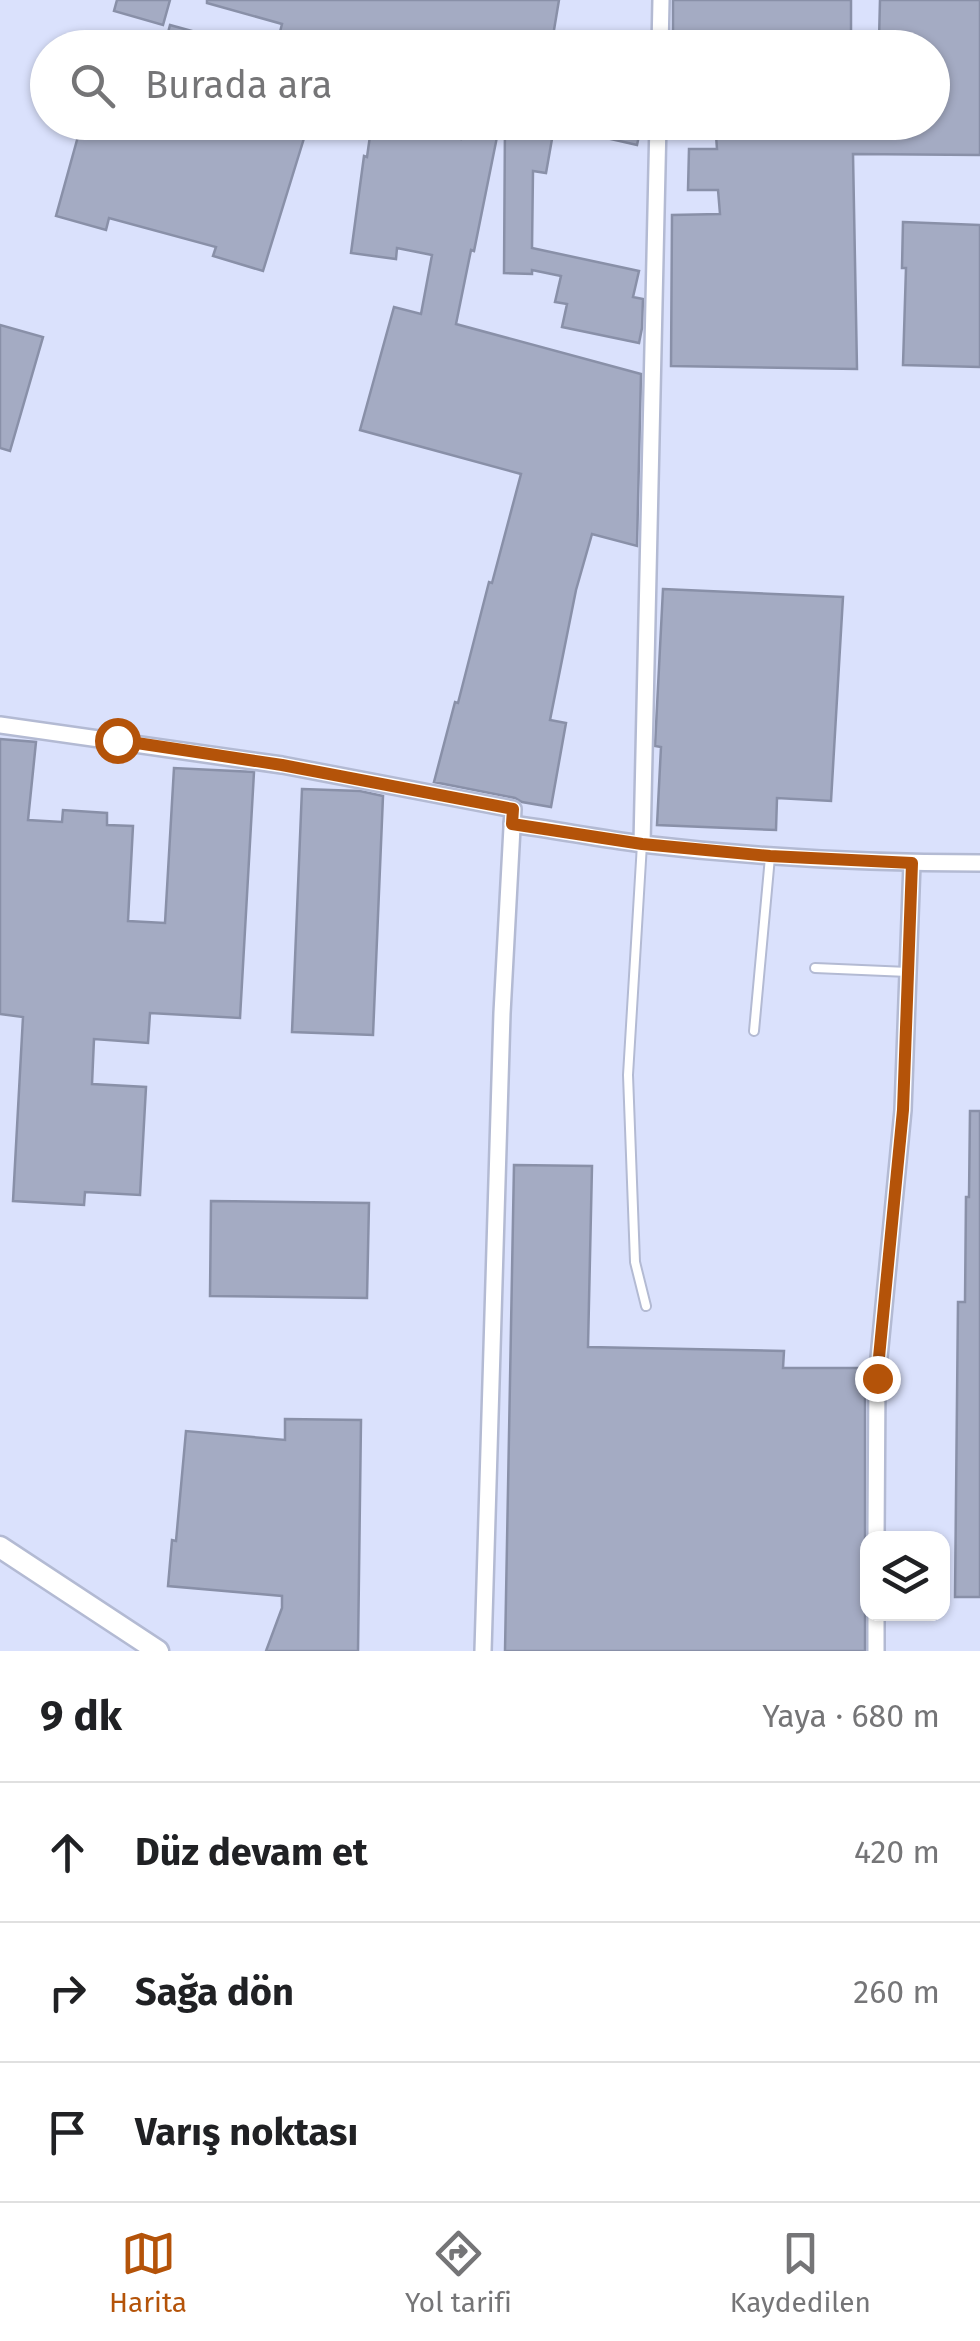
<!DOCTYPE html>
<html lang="tr">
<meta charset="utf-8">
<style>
body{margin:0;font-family:"Fira Sans",sans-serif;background:#f6f6f6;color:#202124}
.controls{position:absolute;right:30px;bottom:30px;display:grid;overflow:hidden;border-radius:20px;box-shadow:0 2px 8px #0004}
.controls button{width:90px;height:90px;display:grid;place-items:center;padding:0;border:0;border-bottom:2px solid #e0e0e0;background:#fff;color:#202124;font:50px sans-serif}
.stop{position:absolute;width:30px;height:30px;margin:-22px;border:8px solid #b45309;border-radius:50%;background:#fff}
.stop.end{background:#b45309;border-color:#fff;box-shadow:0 2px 10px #0008}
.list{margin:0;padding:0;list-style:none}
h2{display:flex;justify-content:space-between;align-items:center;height:130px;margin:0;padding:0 40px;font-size:42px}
h2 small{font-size:32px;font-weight:400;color:#757577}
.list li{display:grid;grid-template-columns:65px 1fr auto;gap:30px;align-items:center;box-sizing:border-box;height:140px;padding:0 40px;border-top:2px solid #e0e0e0}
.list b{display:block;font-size:38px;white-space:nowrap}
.list em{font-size:32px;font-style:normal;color:#757577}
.icon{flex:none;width:55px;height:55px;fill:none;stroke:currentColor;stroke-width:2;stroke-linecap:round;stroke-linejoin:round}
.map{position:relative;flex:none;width:980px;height:1651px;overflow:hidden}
.search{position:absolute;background:#fff;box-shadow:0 2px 8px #0004;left:30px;right:30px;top:30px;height:110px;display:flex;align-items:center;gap:25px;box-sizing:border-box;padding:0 35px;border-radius:55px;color:#757577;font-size:38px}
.sheet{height:550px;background:#fff}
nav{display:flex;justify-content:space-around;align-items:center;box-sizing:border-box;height:140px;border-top:2px solid #e0e0e0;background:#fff;font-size:28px;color:#757577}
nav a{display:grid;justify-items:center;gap:5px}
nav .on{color:#b45309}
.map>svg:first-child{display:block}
.building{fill:#a4abc3;stroke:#8990a8;stroke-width:2.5}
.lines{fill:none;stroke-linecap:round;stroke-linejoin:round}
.service-casing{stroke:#b3bad3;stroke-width:12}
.minor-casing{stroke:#b3bad3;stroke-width:20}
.tertiary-casing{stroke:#b3bad3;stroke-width:25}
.service{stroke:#fff;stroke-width:8}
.minor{stroke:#fff;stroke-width:15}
.tertiary{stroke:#fff;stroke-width:20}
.route{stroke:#b45309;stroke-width:12}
</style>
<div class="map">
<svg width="980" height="1651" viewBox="0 0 980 1651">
<rect width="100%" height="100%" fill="#dae1fc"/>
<!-- building -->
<g class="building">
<path d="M117 0H170L163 25 114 11Z"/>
<path d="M207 0H559L551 48H276L282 24 207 3Z"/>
<rect x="673" y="0" width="178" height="48"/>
<path d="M880 0H980V155L853 154 857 369 671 366 672 215 720 214 718 190H688L689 149H717L715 122H851V131H899V122H932V104H939V68H932V48H898V40H879Z"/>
<path d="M170 25 239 44 238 48H164Z"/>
<path d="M108 33 148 44 147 48H104Z"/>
<path d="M82 122H309L263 271 213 256 216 247 109 218 106 230 56 216Z"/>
<path d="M372 122H422L421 131 461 139 464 122H500L474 251 471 250 456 324 641 374 637 546 592 534 576 590 550 720 566 723 551 807 522 802 515 798 434 782 455 702 458 703 489 582 492 583 521 474 360 430 394 307 421 314 432 255 397 248 396 259 351 253 364 156 367 157Z"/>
<path d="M505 122H555L546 173 533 171 532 248 639 271 633 297 643 299 642 328 639 343 562 327 567 304 555 302 561 276 532 270V274L504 273Z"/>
<path d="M558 122H642L637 145 558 127Z"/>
<path d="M903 222 980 225V367L903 365 906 268H902Z"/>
<path d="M0 325 43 337 10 451 0 448Z"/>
<path d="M663 589 843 597 831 801 777 798 776 830 657 825 661 747 655 746Z"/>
<path d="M0 739 36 742 28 820 62 822 63 810 107 813V825L133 826 128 921 165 923 174 768 254 772 240 1018 150 1013 148 1043 94 1039 92 1084 146 1087 140 1195 85 1192 84 1205 13 1201 23 1017 0 1014Z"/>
<path d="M302 789 360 791 383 796 373 1035 292 1032Z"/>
<path d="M970 1111H980V1597H955L958 1302H965L966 1197H969Z"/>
<path d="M514 1165 592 1166 588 1347 784 1351 783 1368H865V1651H505Z"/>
<path d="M211 1201 369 1203 367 1298 210 1296Z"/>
<path d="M285 1419 361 1420 358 1651H266L282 1608V1596L168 1586 172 1540 176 1541 186 1431 285 1440Z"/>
</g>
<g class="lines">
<defs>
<g id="service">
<path d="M642 844 628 1075 635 1262 646 1306"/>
<path d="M815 968 908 972"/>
<path d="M754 1031 770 857"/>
</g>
<g id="minor">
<path d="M660 48 661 0"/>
<path d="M0 725 282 765 513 809 502 1013 483 1651"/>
<path d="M512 824C555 830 598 838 642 844 753 857 867 863 980 863"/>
<path d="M642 844 658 122"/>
<path d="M876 1538 877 1378 903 1110 912 863"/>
<path d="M876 1614V1651"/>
</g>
<path id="tertiary" d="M0 1547 158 1651"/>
</defs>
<!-- service casing -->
<use href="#service" class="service-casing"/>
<!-- minor casing -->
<use href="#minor" class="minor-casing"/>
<!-- tertiary casing -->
<use href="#tertiary" class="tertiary-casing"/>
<!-- service -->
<use href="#service" class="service"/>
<!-- minor -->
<use href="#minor" class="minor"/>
<!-- tertiary -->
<use href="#tertiary" class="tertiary"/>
</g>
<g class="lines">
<!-- route -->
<path class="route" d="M117 740 282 765 513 809 512 824 642 844 770 856 912 863 903 1110 877 1378"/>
</g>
</svg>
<div class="controls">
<button><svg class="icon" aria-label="layers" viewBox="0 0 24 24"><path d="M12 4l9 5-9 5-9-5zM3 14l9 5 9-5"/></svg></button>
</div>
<div class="stop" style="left:117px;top:740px"></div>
<div class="stop end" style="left:877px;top:1378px"></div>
<div class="search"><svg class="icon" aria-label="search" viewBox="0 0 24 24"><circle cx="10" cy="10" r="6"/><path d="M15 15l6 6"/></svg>Burada ara</div>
</div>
<section class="sheet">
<h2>9 dk<small>Yaya · 680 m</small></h2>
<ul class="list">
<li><svg class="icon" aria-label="ahead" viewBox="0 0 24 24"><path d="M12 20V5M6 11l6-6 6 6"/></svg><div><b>Düz devam et</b></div><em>420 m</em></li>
<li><svg class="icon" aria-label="right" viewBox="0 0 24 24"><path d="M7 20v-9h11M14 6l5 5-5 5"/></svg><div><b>Sağa dön</b></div><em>260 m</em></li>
<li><svg class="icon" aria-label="arrive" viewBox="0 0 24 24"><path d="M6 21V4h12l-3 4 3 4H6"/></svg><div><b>Varış noktası</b></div></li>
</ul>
</section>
<nav>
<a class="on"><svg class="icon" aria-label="map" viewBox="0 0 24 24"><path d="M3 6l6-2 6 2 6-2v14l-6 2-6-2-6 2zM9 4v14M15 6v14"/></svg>Harita</a>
<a><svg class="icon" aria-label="directions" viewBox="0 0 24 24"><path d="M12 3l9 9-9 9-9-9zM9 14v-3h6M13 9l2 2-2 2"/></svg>Yol tarifi</a>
<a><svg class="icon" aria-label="saved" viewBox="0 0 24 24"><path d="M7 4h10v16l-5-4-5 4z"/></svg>Kaydedilen</a>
</nav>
